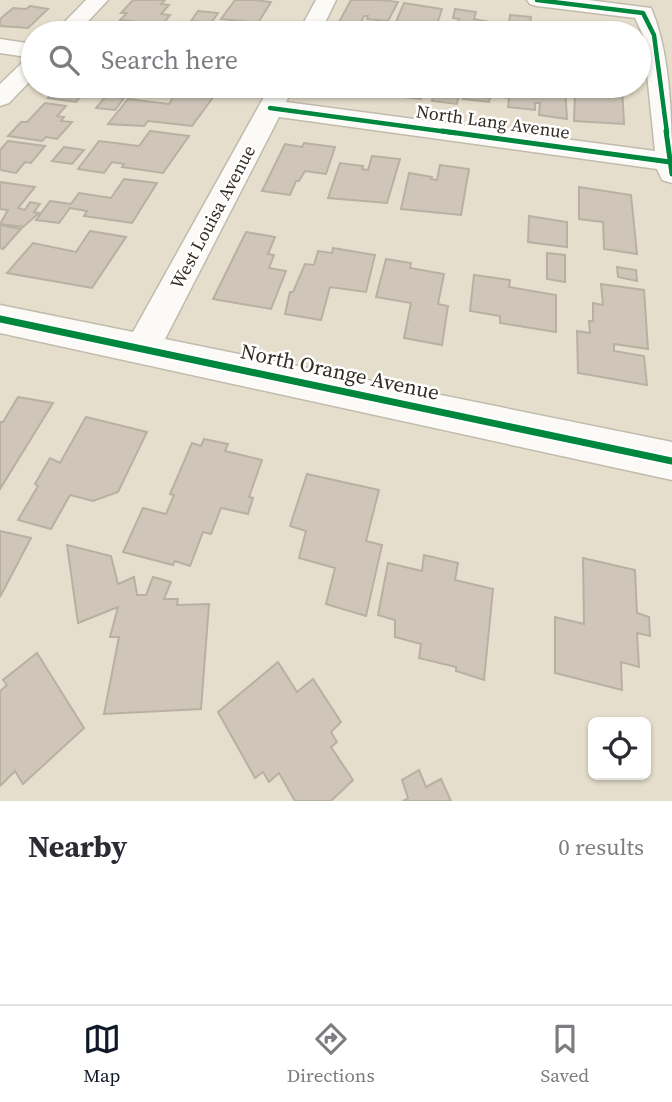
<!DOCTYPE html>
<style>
body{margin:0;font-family:"Source Serif 4",serif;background:#f7f7f7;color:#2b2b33}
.controls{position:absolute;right:21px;bottom:21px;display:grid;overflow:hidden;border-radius:10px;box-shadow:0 2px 5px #0004}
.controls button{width:63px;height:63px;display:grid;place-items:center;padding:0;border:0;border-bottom:2px solid #e1e1e2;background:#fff;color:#2b2b33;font:35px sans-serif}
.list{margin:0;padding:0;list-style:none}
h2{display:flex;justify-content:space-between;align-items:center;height:91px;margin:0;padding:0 28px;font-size:30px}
h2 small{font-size:23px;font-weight:400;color:#7c7c81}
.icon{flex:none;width:38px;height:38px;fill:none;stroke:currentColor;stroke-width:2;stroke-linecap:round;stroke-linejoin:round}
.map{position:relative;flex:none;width:672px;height:801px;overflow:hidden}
.search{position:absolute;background:#fff;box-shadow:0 2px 5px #0004;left:21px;right:21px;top:21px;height:77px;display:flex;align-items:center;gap:18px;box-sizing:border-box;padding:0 24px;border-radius:38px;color:#7c7c81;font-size:26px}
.sheet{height:203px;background:#fff}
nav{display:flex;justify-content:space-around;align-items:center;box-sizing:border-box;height:98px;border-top:2px solid #e1e1e2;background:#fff;font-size:19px;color:#7c7c81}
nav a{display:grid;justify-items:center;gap:4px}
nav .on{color:#111827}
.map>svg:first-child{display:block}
.building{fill:#cfc6b9;stroke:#b8b0a3;stroke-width:2}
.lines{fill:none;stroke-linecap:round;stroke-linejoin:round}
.minor-casing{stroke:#c1bbad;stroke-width:3}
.minor{fill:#fbfaf7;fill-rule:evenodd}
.cycleway-far2-casing{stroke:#fff;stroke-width:7}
.cycleway-far1-casing{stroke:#fff;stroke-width:9}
.cycleway-casing{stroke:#fff;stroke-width:11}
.cycleway-far2{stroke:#00873e;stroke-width:4.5}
.cycleway-far1{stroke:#00873e;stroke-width:5}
.cycleway{stroke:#00873e;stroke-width:7}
.labels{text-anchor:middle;stroke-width:5;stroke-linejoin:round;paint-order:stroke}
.far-street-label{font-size:18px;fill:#332c21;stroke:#fff}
.street-label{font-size:21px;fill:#332c21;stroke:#fff}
</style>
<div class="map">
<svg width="672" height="801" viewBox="0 0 672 801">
<rect width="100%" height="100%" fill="#e6decc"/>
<!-- building -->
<g class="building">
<path d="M133 0H165L161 4 169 5 161 14 170 15 162 25 120 20 127 13H121Z"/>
<path d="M235 0H254L271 2 258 23 221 19Z"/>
<path d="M351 0H381L398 2 388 21 367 19 368 16H364L359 27 338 24Z"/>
<path d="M404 3 442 9 437 24 428 23 426 27 395 24Z"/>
<path d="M30 6 48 9 28 28 0 26V19L13 8 26 9Z"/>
<path d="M455 9 476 12 474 19 500 24 499 26 505 27 503 33H455L459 19 453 18Z"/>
<path d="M198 11 218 13 211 23 191 21Z"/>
<path d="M510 15 531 17 530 25 558 30 557 33H508Z"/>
<path d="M114 23 157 27 152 33H104Z"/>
<path d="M567 23 612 26 614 30 613 33H566Z"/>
<path d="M228 27 253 30 251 33H224Z"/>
<path d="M59 86H100L93 94 84 93 76 102 48 98Z"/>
<path d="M397 86H424L421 99 394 96Z"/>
<path d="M436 86H483V93L491 94 489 102 463 99 464 93 459 92 457 104 432 101Z"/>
<path d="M502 86H565L567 119 539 115 540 103H535V110L508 107 509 98 501 97Z"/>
<path d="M597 86H622L624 124 574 121 575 92 597 94Z"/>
<path d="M177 91 214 96 192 126 148 121 144 126 108 124 128 99 169 104Z"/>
<path d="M106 96 124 98 115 110 96 108Z"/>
<path d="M45 103 66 106 57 116 64 117 61 121 72 122 57 139 46 137 42 141 8 136 21 122H27Z"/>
<path d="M150 131 189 136 163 173 122 167 124 164 112 162 104 173 78 169 99 141 139 146Z"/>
<path d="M8 141 45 146 31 163 25 162 16 173 0 170V150Z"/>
<path d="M304 143 335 147 326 174 305 171 299 181H296L290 195 262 191 285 144 302 147Z"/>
<path d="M64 147 84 150 72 164 52 161Z"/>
<path d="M372 156 400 159 387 203 328 198 340 163 363 166 362 169 368 170Z"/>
<path d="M440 165 469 169 461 215 401 209 409 173 432 177 431 179 437 180Z"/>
<path d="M124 179 157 183 132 223 84 216 87 211 70 208 59 223 36 220 50 201 71 204 79 193 111 198Z"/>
<path d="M0 182 35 187 18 208 25 210 30 202 40 204 34 212 39 213 23 227 0 224 8 210 0 209Z"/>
<path d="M579 187 631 195 637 254 604 249 603 222 579 219Z"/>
<path d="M529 216 567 222V247L528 242Z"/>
<path d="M0 225 21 229 3 249 0 248Z"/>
<path d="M90 231 126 237 92 288 7 273 33 243 76 252Z"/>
<path d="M246 232 275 237 268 254 274 255 269 268 286 271 271 309 213 299Z"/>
<path d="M333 248 375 255 366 292 330 287 321 320 285 314 290 292H293L305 264 314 265 318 251 332 253Z"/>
<path d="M547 253 565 255V282L547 279Z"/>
<path d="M386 259 411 263 410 268 444 274 438 304 448 306 442 345 404 338 411 303 376 297Z"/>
<path d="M617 267 636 270 637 281 618 277Z"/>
<path d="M474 275 510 280 509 287 556 295V332L500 323V316L470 311Z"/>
<path d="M601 284 644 290 648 349 614 344V351L644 356 647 385 578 373 577 331 590 333 589 321H593V303L603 305Z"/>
<path d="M18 397 53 403 0 489V422H3Z"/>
<path d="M86 417 147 432 118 492 93 501 70 495 51 529 18 520 38 486 35 484 50 458 60 463Z"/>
<path d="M204 439 228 444 225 451 262 460 249 497 253 498 248 514 221 508 211 534 203 532 190 566 175 561 173 565 123 552 143 508 166 514 174 495 170 494 192 443 201 446Z"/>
<path d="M307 474 379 490 366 541 382 545 366 616 326 604 335 568 299 558 306 531 290 526Z"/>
<path d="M0 531 31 538 0 597Z"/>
<path d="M67 545 111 556 118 584 134 577 137 595H146L153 577 171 582 164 599H178L177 605 209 604 201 709 104 714 119 637H110L118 607 78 623Z"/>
<path d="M424 555 458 563 455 580 493 589 484 680 456 671V667L419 658 421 644 395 637V620L378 615 388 563 422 571Z"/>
<path d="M583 558 635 570 637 613 649 617 650 636 637 633 639 667 621 662 622 690 555 673V617L584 624Z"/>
<path d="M37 653 84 728 23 784 15 771 0 786V691L7 685 3 680Z"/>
<path d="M278 662 297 692 313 679 341 722 331 732 337 742 331 747 353 780 331 801H295L279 773 269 782 263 772 255 778 218 712Z"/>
<path d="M419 770 426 787 441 779 451 801H403L408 798 402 780Z"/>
</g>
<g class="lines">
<defs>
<g id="minor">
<path d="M86 0H108L77 33H54Z"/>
<path d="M316 0H336L320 33H298Z"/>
<path d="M527 0H588L651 8C672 56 672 128 672 183L662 180 657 169 279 117 165 339 672 442V480L0 333V305L133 332 270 86H294L286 102 655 151 643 35 635 18 537 6 530 4Z"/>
<path d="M0 39 33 44V58L0 53Z"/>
<path d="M33 58V78L9 103 0 106V84L25 60Z"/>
</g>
</defs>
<!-- minor casing -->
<use href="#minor" class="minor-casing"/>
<!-- minor -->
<use href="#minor" class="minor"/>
<defs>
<g id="cycleway-far2">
<path d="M537 0 643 13 654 35 667 133"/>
<path d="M270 108 455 133"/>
</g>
<g id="cycleway-far1">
<path d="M442 131 670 162"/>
<path d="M666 131 672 174"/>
</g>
<path id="cycleway" d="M0 319 672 461"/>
</defs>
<!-- cycleway-far2 casing -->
<use href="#cycleway-far2" class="cycleway-far2-casing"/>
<!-- cycleway-far1 casing -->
<use href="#cycleway-far1" class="cycleway-far1-casing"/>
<!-- cycleway casing -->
<use href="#cycleway" class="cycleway-casing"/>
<!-- cycleway-far2 -->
<use href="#cycleway-far2" class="cycleway-far2"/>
<!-- cycleway-far1 -->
<use href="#cycleway-far1" class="cycleway-far1"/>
<!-- cycleway -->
<use href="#cycleway" class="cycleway"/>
</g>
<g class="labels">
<!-- far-street labels -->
<g class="far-street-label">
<text transform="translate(493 122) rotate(8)" y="6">North Lang Avenue</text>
<text transform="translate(213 217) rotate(-62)" y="6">West Louisa Avenue</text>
</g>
<!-- street labels -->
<g class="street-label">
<text transform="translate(340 372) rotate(12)" y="7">North Orange Avenue</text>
</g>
</g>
</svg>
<div class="controls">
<button><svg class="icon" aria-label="locate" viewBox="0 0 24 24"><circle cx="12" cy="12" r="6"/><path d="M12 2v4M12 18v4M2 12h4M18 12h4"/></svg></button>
</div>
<div class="search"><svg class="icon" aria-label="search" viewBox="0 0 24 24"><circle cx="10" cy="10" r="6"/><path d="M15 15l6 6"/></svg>Search here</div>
</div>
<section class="sheet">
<h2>Nearby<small>0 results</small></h2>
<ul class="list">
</ul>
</section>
<nav>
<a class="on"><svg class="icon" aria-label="map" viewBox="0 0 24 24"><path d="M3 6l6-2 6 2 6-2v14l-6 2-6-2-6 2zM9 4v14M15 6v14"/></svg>Map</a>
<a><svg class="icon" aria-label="directions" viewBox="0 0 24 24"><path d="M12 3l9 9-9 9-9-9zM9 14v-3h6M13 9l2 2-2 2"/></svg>Directions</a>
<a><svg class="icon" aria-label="saved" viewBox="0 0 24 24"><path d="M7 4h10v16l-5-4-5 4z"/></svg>Saved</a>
</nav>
